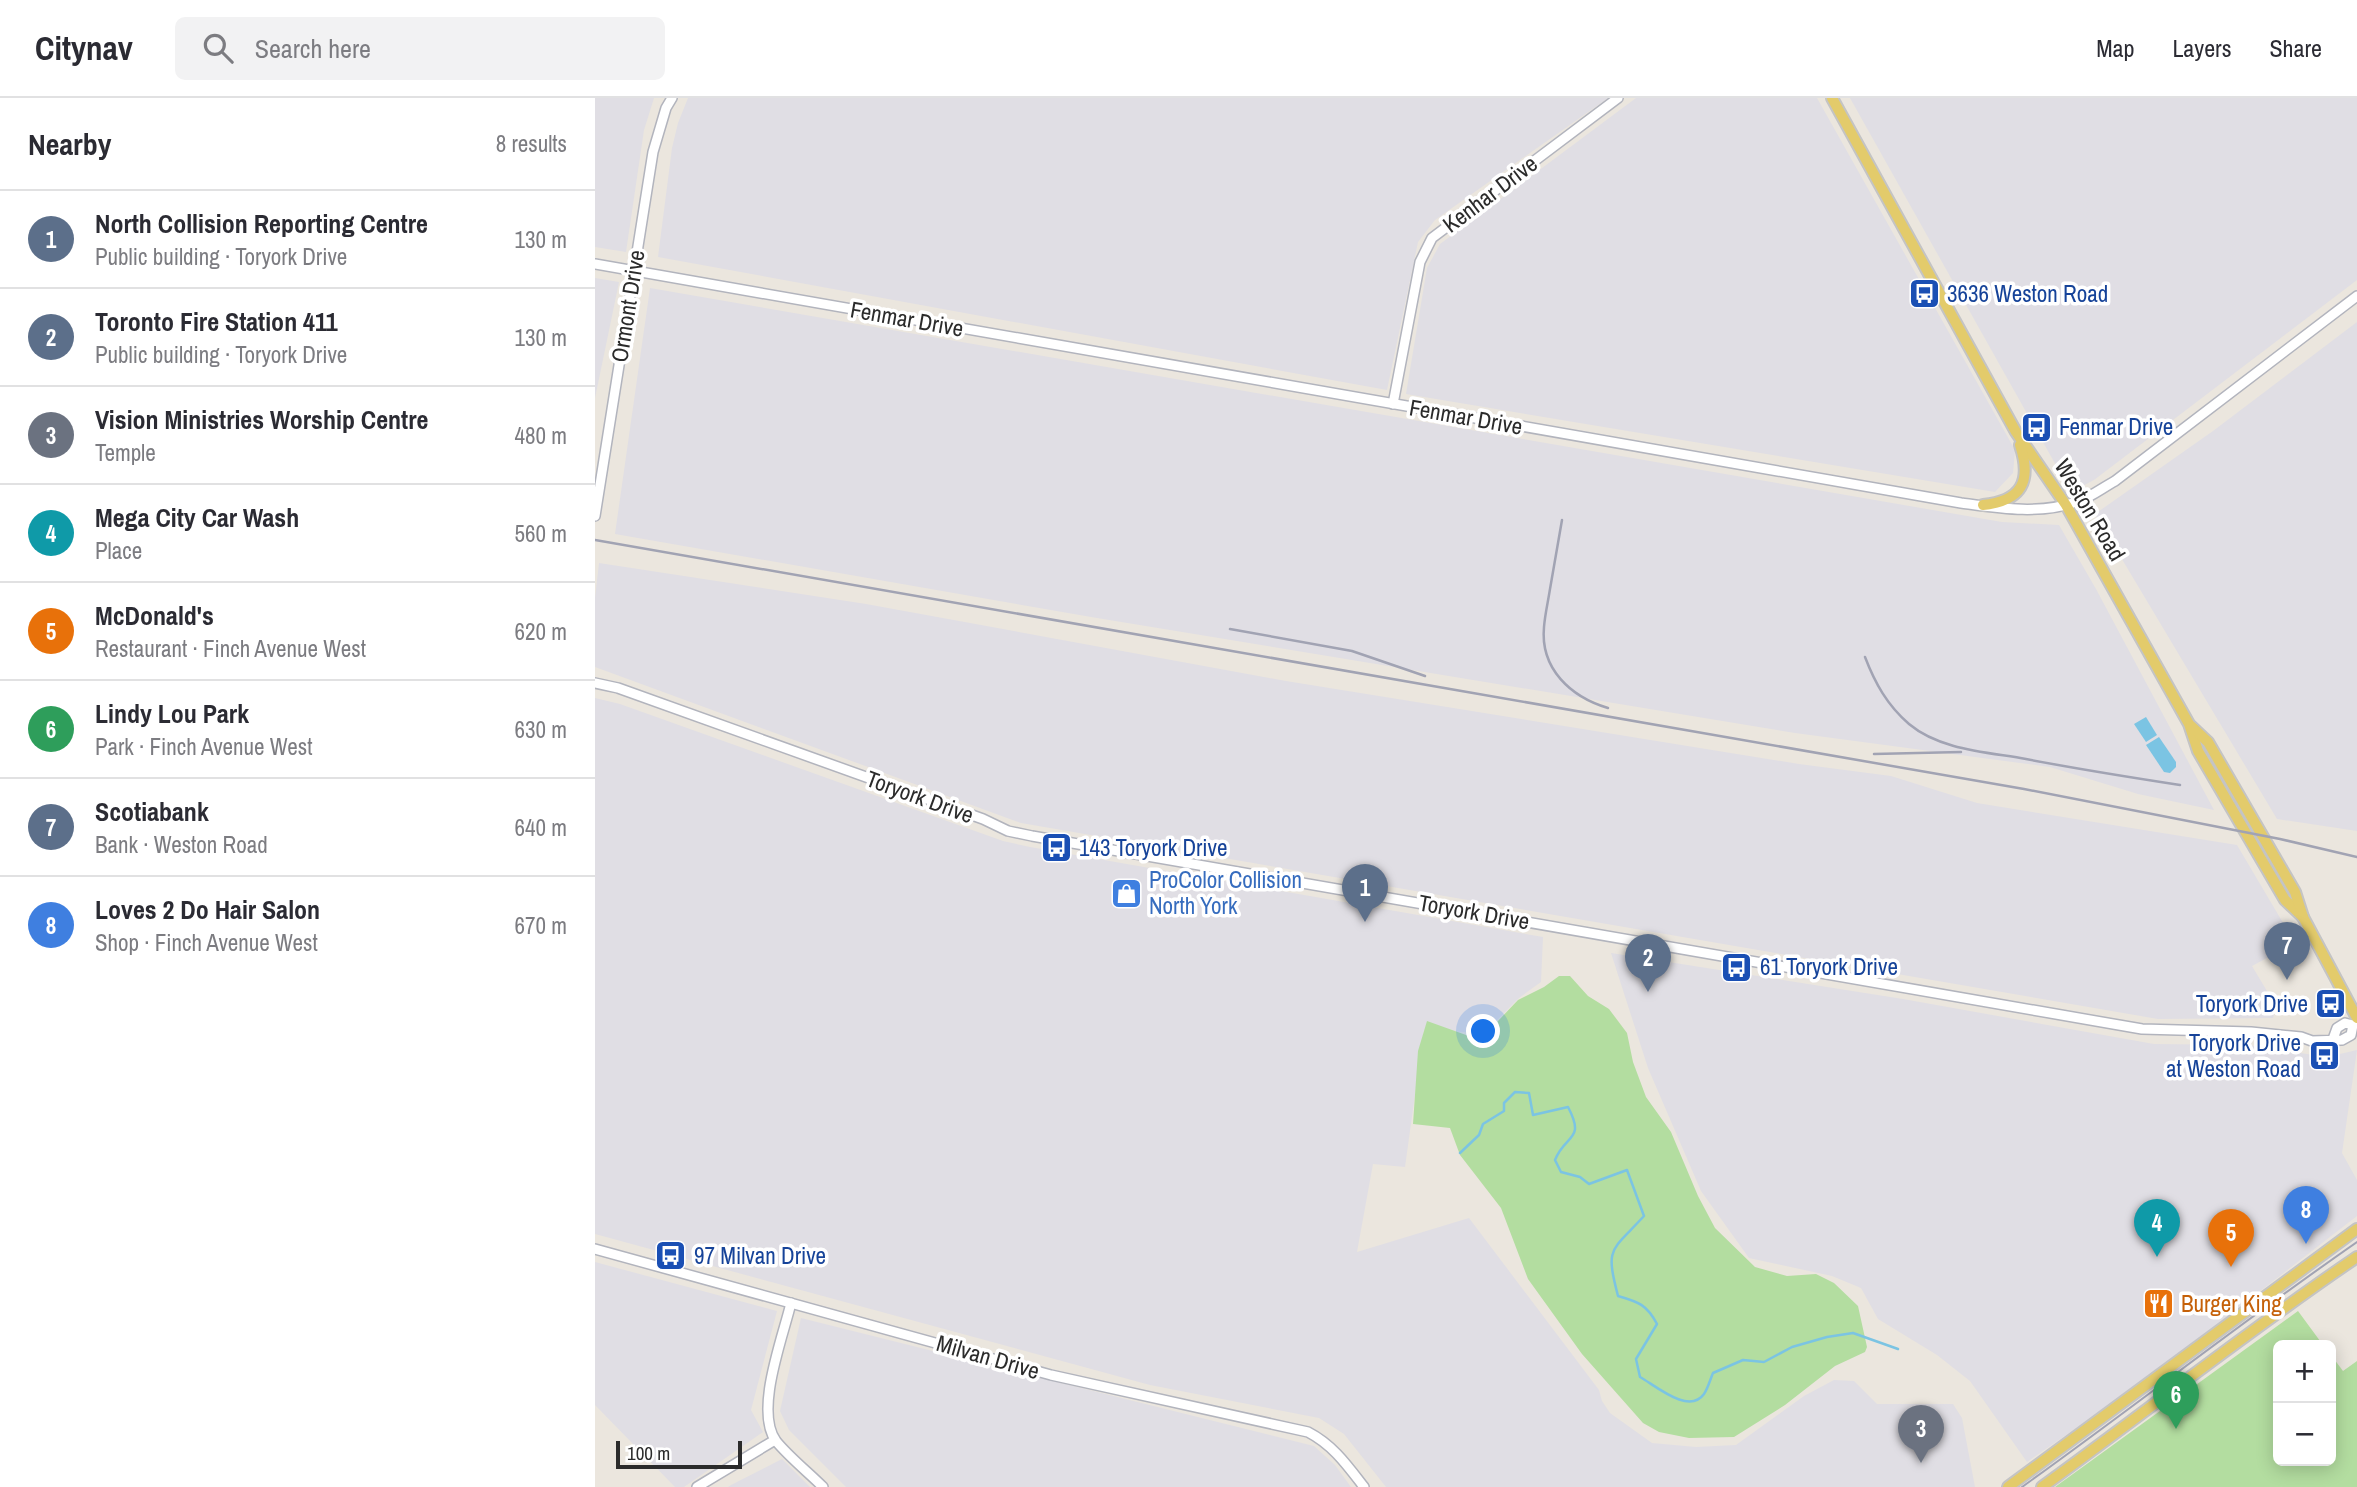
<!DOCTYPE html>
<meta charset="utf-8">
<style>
body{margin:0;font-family:"Archivo Narrow",sans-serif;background:#f2f2f3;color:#2b2b33}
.controls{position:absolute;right:21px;bottom:21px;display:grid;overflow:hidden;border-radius:10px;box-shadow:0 4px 18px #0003}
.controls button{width:63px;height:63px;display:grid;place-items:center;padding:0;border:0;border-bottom:2px solid #e1e1e2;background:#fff;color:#2b2b33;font:35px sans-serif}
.scale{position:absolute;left:21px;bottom:18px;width:126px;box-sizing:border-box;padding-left:7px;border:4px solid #2b2b2b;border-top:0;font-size:19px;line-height:24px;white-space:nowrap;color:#2b2b2b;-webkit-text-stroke:5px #fff;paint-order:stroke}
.you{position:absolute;left:889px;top:934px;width:24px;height:24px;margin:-18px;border:5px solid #fff;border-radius:50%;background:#1a73e8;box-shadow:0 0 0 10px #1a73e833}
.badge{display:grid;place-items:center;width:46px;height:46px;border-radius:50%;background:#db2777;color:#fff;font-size:23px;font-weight:700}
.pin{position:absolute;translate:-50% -58px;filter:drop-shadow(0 2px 4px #0008)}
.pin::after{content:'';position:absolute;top:37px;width:24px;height:21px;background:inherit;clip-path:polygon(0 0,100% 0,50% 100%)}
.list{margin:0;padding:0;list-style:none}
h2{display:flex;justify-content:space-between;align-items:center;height:91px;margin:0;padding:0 28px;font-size:30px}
h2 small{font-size:23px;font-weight:400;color:#7c7c81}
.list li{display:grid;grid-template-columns:46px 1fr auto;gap:21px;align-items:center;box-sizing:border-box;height:98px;padding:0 28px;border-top:2px solid #e1e1e2}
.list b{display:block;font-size:26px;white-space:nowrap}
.list p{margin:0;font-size:23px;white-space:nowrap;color:#7c7c81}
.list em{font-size:23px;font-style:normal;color:#7c7c81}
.icon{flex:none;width:38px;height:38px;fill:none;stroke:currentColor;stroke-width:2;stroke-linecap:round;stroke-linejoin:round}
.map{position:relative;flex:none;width:1762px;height:1389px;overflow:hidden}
header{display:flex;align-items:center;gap:42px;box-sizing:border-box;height:98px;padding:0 35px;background:#fff;border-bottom:2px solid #e1e1e2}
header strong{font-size:33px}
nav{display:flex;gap:38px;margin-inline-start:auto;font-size:24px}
.search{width:490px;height:63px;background:#f2f2f3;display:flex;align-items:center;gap:18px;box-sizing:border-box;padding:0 24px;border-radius:10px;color:#7c7c81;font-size:26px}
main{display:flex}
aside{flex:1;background:#fff}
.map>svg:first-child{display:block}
.industrial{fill:#e0dee4}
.green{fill:#b3dda0}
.water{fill:#7bc4e3}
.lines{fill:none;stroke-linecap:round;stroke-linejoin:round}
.stream{stroke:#7bc4e3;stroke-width:2.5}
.minor-casing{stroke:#b2b4bd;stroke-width:12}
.major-casing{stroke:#c4c4c4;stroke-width:14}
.minor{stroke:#fff;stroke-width:9}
.major{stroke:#e3cb6b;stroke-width:10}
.tram{stroke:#a1a3b3;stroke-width:2}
.rail{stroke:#a1a3b3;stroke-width:2.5}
.labels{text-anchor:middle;stroke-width:7;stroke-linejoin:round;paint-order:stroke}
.street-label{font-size:23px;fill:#2b2b2b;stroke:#fff}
.transit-label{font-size:23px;fill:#164399;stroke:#fff;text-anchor:start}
.shop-label{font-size:23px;fill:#366cbe;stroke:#fff;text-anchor:start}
.food-label{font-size:23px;fill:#c56008;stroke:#fff;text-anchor:start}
</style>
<header>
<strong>Citynav</strong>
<div class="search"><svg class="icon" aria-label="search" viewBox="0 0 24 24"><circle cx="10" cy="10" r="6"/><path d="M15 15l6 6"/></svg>Search here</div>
<nav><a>Map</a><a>Layers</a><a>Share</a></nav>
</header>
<main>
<aside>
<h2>Nearby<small>8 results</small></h2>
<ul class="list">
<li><span class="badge" style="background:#5c6f8a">1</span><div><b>North Collision Reporting Centre</b><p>Public building · Toryork Drive</p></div><em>130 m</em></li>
<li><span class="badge" style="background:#5c6f8a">2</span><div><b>Toronto Fire Station 411</b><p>Public building · Toryork Drive</p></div><em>130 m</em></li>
<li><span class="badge" style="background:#6b7280">3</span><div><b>Vision Ministries Worship Centre</b><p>Temple</p></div><em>480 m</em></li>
<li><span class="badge" style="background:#0f9aa8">4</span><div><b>Mega City Car Wash</b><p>Place</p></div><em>560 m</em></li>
<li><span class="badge" style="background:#e8710a">5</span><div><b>McDonald's</b><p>Restaurant · Finch Avenue West</p></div><em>620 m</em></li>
<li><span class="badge" style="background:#2e9e5b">6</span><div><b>Lindy Lou Park</b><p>Park · Finch Avenue West</p></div><em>630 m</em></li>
<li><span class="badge" style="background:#5c6f8a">7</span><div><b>Scotiabank</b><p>Bank · Weston Road</p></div><em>640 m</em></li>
<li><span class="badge" style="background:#3f7fe0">8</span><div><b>Loves 2 Do Hair Salon</b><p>Shop · Finch Avenue West</p></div><em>670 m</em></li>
</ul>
</aside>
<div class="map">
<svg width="1762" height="1389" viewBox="0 0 1762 1389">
<rect width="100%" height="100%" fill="#ebe6de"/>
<!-- industrial -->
<g class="industrial">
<path d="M0 0H59L49 32 31 154 0 149Z"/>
<path d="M93 0H1013L840 122 823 144 792 292 63 159 77 50 83 25Z"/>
<path d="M1041 0H1222L1420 352 1418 375 1400 394 811 296 832 170 845 146Z"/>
<path d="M1255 0H1762V182L1499 382 1476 394Z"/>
<path d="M0 180 24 184 0 300Z"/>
<path d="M55 190 1407 424 1464 427 1501 491 1619 712 1543 696 1455 669 1200 635 502 520 20 436Z"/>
<path d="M1762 224V733L1682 721 1500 416 1618 333Z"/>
<path d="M4 465 271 506 691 583 1204 666 1296 678 1382 705 1642 747 1700 845 1657 868 1681 908 1678 920 1563 921 426 725 0 569V500Z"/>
<path d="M0 600 25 606 408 743 435 749 948 839 946 884 924 900 889 935 829 932 810 1069 778 1066 762 1154 874 1120 1004 1292 1007 1303 1015 1315 1057 1345 1101 1349 1141 1347 1209 1298 1239 1282 1259 1283 1282 1306H1358L1367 1320 1380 1389H791L749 1336 724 1320 555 1287 0 1136Z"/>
<path d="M1016 855 1308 901 1559 946 1652 947 1732 959 1762 952 1747 1055 1762 1082V1118L1619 1229 1603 1246 1432 1364 1375 1283 1342 1257 1283 1221 1266 1190 1237 1178 1154 1160 1106 1093 1053 970Z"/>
<path d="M0 1164 182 1213 156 1312 168 1334 89 1389H80L0 1307Z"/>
<path d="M206 1220 719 1348 740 1367 756 1389H251L194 1332 185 1313Z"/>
<path d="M187 1361 215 1389H133L136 1387Z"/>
</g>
<!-- green -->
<g class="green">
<path d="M964 878H975L993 898 1014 911 1032 935 1038 964 1051 999 1076 1034 1103 1098 1120 1130 1160 1169 1192 1178 1221 1176 1239 1185 1263 1208 1272 1249 1270 1254 1240 1268 1190 1307 1139 1339 1094 1340 1064 1334 1048 1325 987 1256 933 1181 906 1110 865 1057 855 1030 818 1026 823 953 832 923 885 942 923 902 949 889Z"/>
<path d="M1703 1213 1728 1247H1683V1363H1736V1257L1748 1273 1762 1263V1389H1460Z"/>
</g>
<!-- water -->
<g class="water">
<path d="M1551 619 1562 637 1551 644 1539 626Z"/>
<path d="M1564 639 1581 664V669L1575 675 1569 674 1551 647Z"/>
</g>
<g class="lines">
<!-- stream -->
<path class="stream" d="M865 1055 884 1037 888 1026 909 1013V1005L920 994 934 995 938 1017 973 1009C991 1043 970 1036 960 1062L966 1074 985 1079 994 1086 1032 1072 1049 1118C1016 1154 1010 1148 1023 1198 1044 1204 1052 1207 1062 1226L1041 1261 1045 1279C1061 1288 1094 1317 1109 1296 1113 1290 1115 1282 1118 1275L1148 1262 1169 1264 1197 1249 1232 1239 1258 1235 1303 1251"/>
<defs>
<g id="minor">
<path d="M0 166 1366 405C1403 410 1444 417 1481 404 1495 400 1507 390 1520 383L1762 198"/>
<path d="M798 306 825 164 837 140 1023 0"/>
<path d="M0 418 58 54 71 10 77 0"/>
<path d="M0 585 23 590 388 721 413 733 437 738 1547 931 1656 934 1706 939 1717 943 1747 942 1756 937 1758 927 1750 925 1742 930 1738 941"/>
<path d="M0 1151 456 1277 713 1334C738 1347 752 1367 769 1389"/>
<path d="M196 1205C188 1239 159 1313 181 1343 194 1359 213 1374 228 1389"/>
<path d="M102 1389 180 1342"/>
</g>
<g id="major">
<path d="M1237 0 1421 334 1471 407 1594 626 1603 653 1690 802 1708 819"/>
<path d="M1388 407C1427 403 1437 383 1425 347"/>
<path d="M1596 628 1613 644 1700 794 1708 819 1762 920"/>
<path d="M1413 1389 1762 1131"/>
<path d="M1447 1389C1552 1313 1654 1232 1762 1159"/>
</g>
</defs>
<!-- minor casing -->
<use href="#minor" class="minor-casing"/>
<!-- major casing -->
<use href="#major" class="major-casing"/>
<!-- minor -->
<use href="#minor" class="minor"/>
<!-- major -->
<use href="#major" class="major"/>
<!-- tram -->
<path class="tram" d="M1427 1389C1540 1308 1648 1223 1762 1144"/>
<!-- rail -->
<g class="rail">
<path d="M967 422C963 445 959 468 955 491 953 504 950 516 949 529 945 571 976 599 1013 610"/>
<path d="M0 442 1429 691 1685 741 1762 759"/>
<path d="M635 531 757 553 830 578"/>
<path d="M1270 559C1280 585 1292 607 1314 626 1345 652 1392 654 1431 661 1482 671 1533 679 1585 687"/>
<path d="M1279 656 1366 654"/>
</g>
</g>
<!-- icons -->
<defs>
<symbol id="bus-square" viewBox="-11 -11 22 22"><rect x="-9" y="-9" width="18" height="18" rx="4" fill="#1a4fb4" stroke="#fff"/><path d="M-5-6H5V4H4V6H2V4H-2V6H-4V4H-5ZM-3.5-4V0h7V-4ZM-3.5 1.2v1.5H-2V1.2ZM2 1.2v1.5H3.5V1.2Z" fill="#fff"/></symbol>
<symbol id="shop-square" viewBox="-11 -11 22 22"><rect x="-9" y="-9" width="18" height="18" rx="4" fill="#3f7fe0" stroke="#fff"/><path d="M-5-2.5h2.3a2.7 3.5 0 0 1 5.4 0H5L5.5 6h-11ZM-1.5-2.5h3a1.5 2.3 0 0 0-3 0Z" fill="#fff"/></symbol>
<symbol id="restaurant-square" viewBox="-11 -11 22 22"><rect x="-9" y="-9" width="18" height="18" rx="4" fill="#e8710a" stroke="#fff"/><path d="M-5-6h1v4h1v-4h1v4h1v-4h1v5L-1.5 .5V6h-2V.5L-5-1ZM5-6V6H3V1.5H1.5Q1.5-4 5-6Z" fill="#fff"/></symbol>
</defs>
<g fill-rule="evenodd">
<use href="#bus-square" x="1312" y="178" width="35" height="35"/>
<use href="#bus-square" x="1424" y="312" width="35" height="35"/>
<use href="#bus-square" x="444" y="732" width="35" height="35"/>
<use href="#shop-square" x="514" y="778" width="35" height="35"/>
<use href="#bus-square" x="1124" y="852" width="35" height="35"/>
<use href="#bus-square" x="1718" y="888" width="35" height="35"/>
<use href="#bus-square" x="1712" y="940" width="35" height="35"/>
<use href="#bus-square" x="58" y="1140" width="35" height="35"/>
<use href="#restaurant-square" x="1546" y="1188" width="35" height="35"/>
</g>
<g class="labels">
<!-- street labels -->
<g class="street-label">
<text transform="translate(895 96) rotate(-37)" y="8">Kenhar Drive</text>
<text transform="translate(33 208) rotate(-81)" y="8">Ormont Drive</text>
<text transform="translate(312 221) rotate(10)" y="8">Fenmar Drive</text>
<text transform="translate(871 319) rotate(10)" y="8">Fenmar Drive</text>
<text transform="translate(1495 412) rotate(59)" y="8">Weston Road</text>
<text transform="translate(325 699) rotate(20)" y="8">Toryork Drive</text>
<text transform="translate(879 814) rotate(10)" y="8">Toryork Drive</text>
<text transform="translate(393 1259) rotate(16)" y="8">Milvan Drive</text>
</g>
<!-- transit labels -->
<g class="transit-label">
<text x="1352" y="204">3636 Weston Road</text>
<text x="1464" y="337">Fenmar Drive</text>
<text x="484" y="758">143 Toryork Drive</text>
<text x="1165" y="877">61 Toryork Drive</text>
<text x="1713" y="914" text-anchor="end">Toryork Drive</text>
<text x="1706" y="953" text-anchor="end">Toryork Drive<tspan x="1706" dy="26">at Weston Road</tspan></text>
<text x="99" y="1166">97 Milvan Drive</text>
</g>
<!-- shop labels -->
<g class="shop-label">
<text x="554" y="790">ProColor Collision<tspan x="554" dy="26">North York</tspan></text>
</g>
<!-- food labels -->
<g class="food-label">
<text x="1586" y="1214">Burger King</text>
</g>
</g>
</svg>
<div class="controls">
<button>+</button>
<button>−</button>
</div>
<div class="scale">100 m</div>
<div class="you"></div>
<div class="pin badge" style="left:770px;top:824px;background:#5c6f8a">1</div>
<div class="pin badge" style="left:1053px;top:894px;background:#5c6f8a">2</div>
<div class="pin badge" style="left:1326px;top:1365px;background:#6b7280">3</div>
<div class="pin badge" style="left:1562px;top:1159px;background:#0f9aa8">4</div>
<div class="pin badge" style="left:1636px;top:1169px;background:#e8710a">5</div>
<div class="pin badge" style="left:1581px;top:1331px;background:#2e9e5b">6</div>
<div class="pin badge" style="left:1692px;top:882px;background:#5c6f8a">7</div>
<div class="pin badge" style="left:1711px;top:1146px;background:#3f7fe0">8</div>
</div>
</main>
